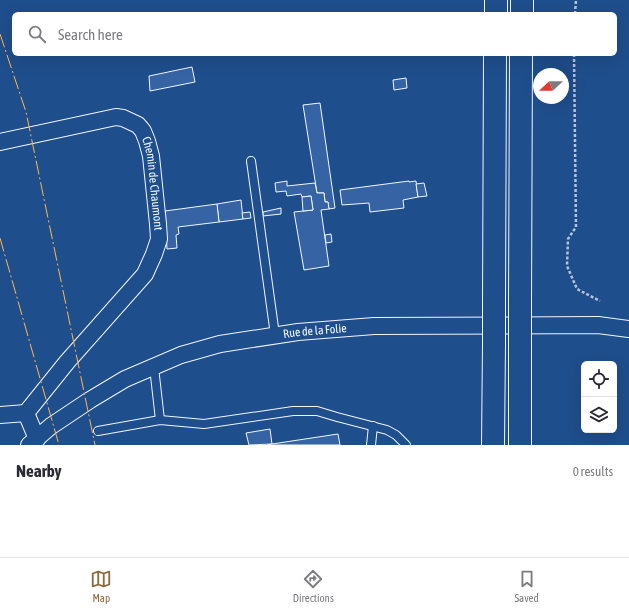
<!DOCTYPE html>
<style>
body{margin:0;font-family:"Asap Condensed",sans-serif;background:#f7f7f7;color:#2b2b33}
.controls{position:absolute;right:12px;bottom:12px;display:grid;overflow:hidden;border-radius:6px;box-shadow:0 4px 16px #0002}
.controls button{width:36px;height:36px;display:grid;place-items:center;padding:0;border:0;border-bottom:1px solid #e1e1e2;background:#fff;color:#2b2b33;font:20px sans-serif}
.compass{position:absolute;left:533px;top:68px;width:36px;height:36px;border-radius:50%;background:#fff;box-shadow:0 4px 16px #0002;rotate:248deg}
.list{margin:0;padding:0;list-style:none}
h2{display:flex;justify-content:space-between;align-items:center;height:52px;margin:0;padding:0 16px;font-size:17px}
h2 small{font-size:13px;font-weight:400;color:#7c7c81}
.icon{flex:none;width:22px;height:22px;fill:none;stroke:currentColor;stroke-width:2;stroke-linecap:round;stroke-linejoin:round}
.map{position:relative;flex:none;width:629px;height:445px;overflow:hidden}
.search{position:absolute;background:#fff;box-shadow:0 4px 16px #0002;left:12px;right:12px;top:12px;height:44px;display:flex;align-items:center;gap:10px;box-sizing:border-box;padding:0 14px;border-radius:6px;color:#7c7c81;font-size:15px}
.sheet{height:112px;background:#fff}
nav{display:flex;justify-content:space-around;align-items:center;box-sizing:border-box;height:56px;border-top:1px solid #e1e1e2;background:#fff;font-size:11px;color:#7c7c81}
nav a{display:grid;justify-items:center;gap:2px}
nav .on{color:#8a6a3f}
.map>svg:first-child{display:block}
.building{fill:#3563a3;stroke:#f2f6ff}
.lines{fill:none;stroke-linecap:round;stroke-linejoin:round}
.lane-casing{stroke:#f2f6ff;stroke-width:10}
.street-casing{stroke:#f2f6ff;stroke-width:18}
.highway-casing{stroke:#f2f6ff;stroke-width:24}
.path{stroke:#b3c4dc;stroke-width:2.5;stroke-dasharray:3 2;stroke-linecap:butt}
.lane{stroke:#1f4e8c;stroke-width:8}
.street{stroke:#1f4e8c;stroke-width:16}
.highway{stroke:#1f4e8c;stroke-width:22}
.highway-bridge-casing{stroke:#f2f6ff;stroke-width:24;stroke-linecap:butt}
.highway-bridge{stroke:#1f4e8c;stroke-width:22}
.power{stroke:#ffb74d;stroke-width:1;stroke-dasharray:14 3 2 3;stroke-linecap:butt}
.labels{text-anchor:middle;stroke-width:3;stroke-linejoin:round;paint-order:stroke}
.street-label{font-size:12px;fill:#f2f6ff;stroke:#1f4e8c}
</style>
<div class="map">
<svg width="629" height="445" viewBox="0 0 629 445">
<rect width="100%" height="100%" fill="#1f4e8c"/>
<!-- building -->
<g class="building">
<path d="M192 67 195 82 150 91 149 76Z"/>
<path d="M406 78 407 88 394 90 393 80Z"/>
<path d="M320 103 335 208 329 209 328 202H325L324 193H317L303 105Z"/>
<path d="M287 181V186L315 183 317 193H324L325 202H328L329 209 321 210 329 266 304 270 294 212 313 210 311 196 302 197 301 194 287 196 286 191 276 192 275 183Z"/>
<path d="M409 181V182L416 181 418 197 403 200 404 208 370 212 369 203 342 205 340 190Z"/>
<path d="M424 183 427 196 418 197 416 184Z"/>
<path d="M311 196 313 210 303 211 302 197Z"/>
<path d="M241 200 243 219 219 222 217 204Z"/>
<path d="M217 204 219 222 178 227 179 234 176 235 177 248 167 249 165 211Z"/>
<path d="M281 208V214L263 216V212Z"/>
<path d="M250 212 251 218 243 219 242 213Z"/>
<path d="M331 234 332 242 326 243 325 235Z"/>
<path d="M270 429 272 444 249 445 246 433Z"/>
<path d="M338 434 340 445H267L272 444Z"/>
</g>
<g class="lines">
<defs>
<g id="lane">
<path d="M251 161 275 335"/>
<path d="M154 367 160 420"/>
<path d="M98 431 160 420 204 424 293 411H317L337 417 387 430 396 435 406 445"/>
<path d="M371 445 373 426"/>
</g>
<g id="street">
<path id="s1" d="M0 142 116 117 123 118 138 125 143 131 147 141 151 156 158 224 159 239 154 254 145 274 67 362 26 413"/>
<path d="M0 415 26 413 37 439"/>
<path id="s2" d="M29 445 51 426 90 400 125 379 181 355 220 344 298 332 374 326 598 325 629 329"/>
</g>
<g id="highway">
<path d="M496 14V0"/>
<path d="M522 14V0"/>
<path d="M494 305 495 54"/>
<path d="M520 305 521 54"/>
<path d="M493 445 494 344"/>
<path d="M520 445V345"/>
</g>
</defs>
<!-- lane casing -->
<use href="#lane" class="lane-casing"/>
<!-- street casing -->
<use href="#street" class="street-casing"/>
<!-- highway casing -->
<use href="#highway" class="highway-casing"/>
<!-- path -->
<g class="path">
<path d="M575 14 576 0"/>
<path d="M574 54 576 227 568 239 567 266 577 289 600 301"/>
</g>
<!-- lane -->
<use href="#lane" class="lane"/>
<!-- street -->
<use href="#street" class="street"/>
<!-- highway -->
<use href="#highway" class="highway"/>
<defs>
<g id="highway-bridge">
<path d="M494 344V305"/>
<path d="M520 345V305"/>
</g>
</defs>
<!-- highway-bridge casing -->
<use href="#highway-bridge" class="highway-bridge-casing"/>
<!-- highway-bridge -->
<use href="#highway-bridge" class="highway-bridge"/>
<!-- power -->
<g class="power">
<path d="M0 34 26 112 95 445"/>
<path d="M0 238 59 445"/>
</g>
</g>
<g class="labels">
<!-- street labels -->
<g class="street-label">
<text dy="4" stroke="none"><textPath href="#s1" startOffset="204">Chemin de Chaumont</textPath></text>
<text dy="4" stroke="none"><textPath href="#s2" startOffset="314">Rue de la Folie</textPath></text>
</g>
</g>
</svg>
<div class="controls">
<button><svg class="icon" aria-label="locate" viewBox="0 0 24 24"><circle cx="12" cy="12" r="6"/><path d="M12 2v4M12 18v4M2 12h4M18 12h4"/></svg></button>
<button><svg class="icon" aria-label="layers" viewBox="0 0 24 24"><path d="M12 4l9 5-9 5-9-5zM3 14l9 5 9-5"/></svg></button>
</div>
<svg class="compass" viewBox="-18 -18 36 36"><path d="M0-13l5 13h-10z" fill="#e53935"/><path d="M0 13l5-13h-10z" fill="#7c7c81"/></svg>
<div class="search"><svg class="icon" aria-label="search" viewBox="0 0 24 24"><circle cx="10" cy="10" r="6"/><path d="M15 15l6 6"/></svg>Search here</div>
</div>
<section class="sheet">
<h2>Nearby<small>0 results</small></h2>
<ul class="list">
</ul>
</section>
<nav>
<a class="on"><svg class="icon" aria-label="map" viewBox="0 0 24 24"><path d="M3 6l6-2 6 2 6-2v14l-6 2-6-2-6 2zM9 4v14M15 6v14"/></svg>Map</a>
<a><svg class="icon" aria-label="directions" viewBox="0 0 24 24"><path d="M12 3l9 9-9 9-9-9zM9 14v-3h6M13 9l2 2-2 2"/></svg>Directions</a>
<a><svg class="icon" aria-label="saved" viewBox="0 0 24 24"><path d="M7 4h10v16l-5-4-5 4z"/></svg>Saved</a>
</nav>
